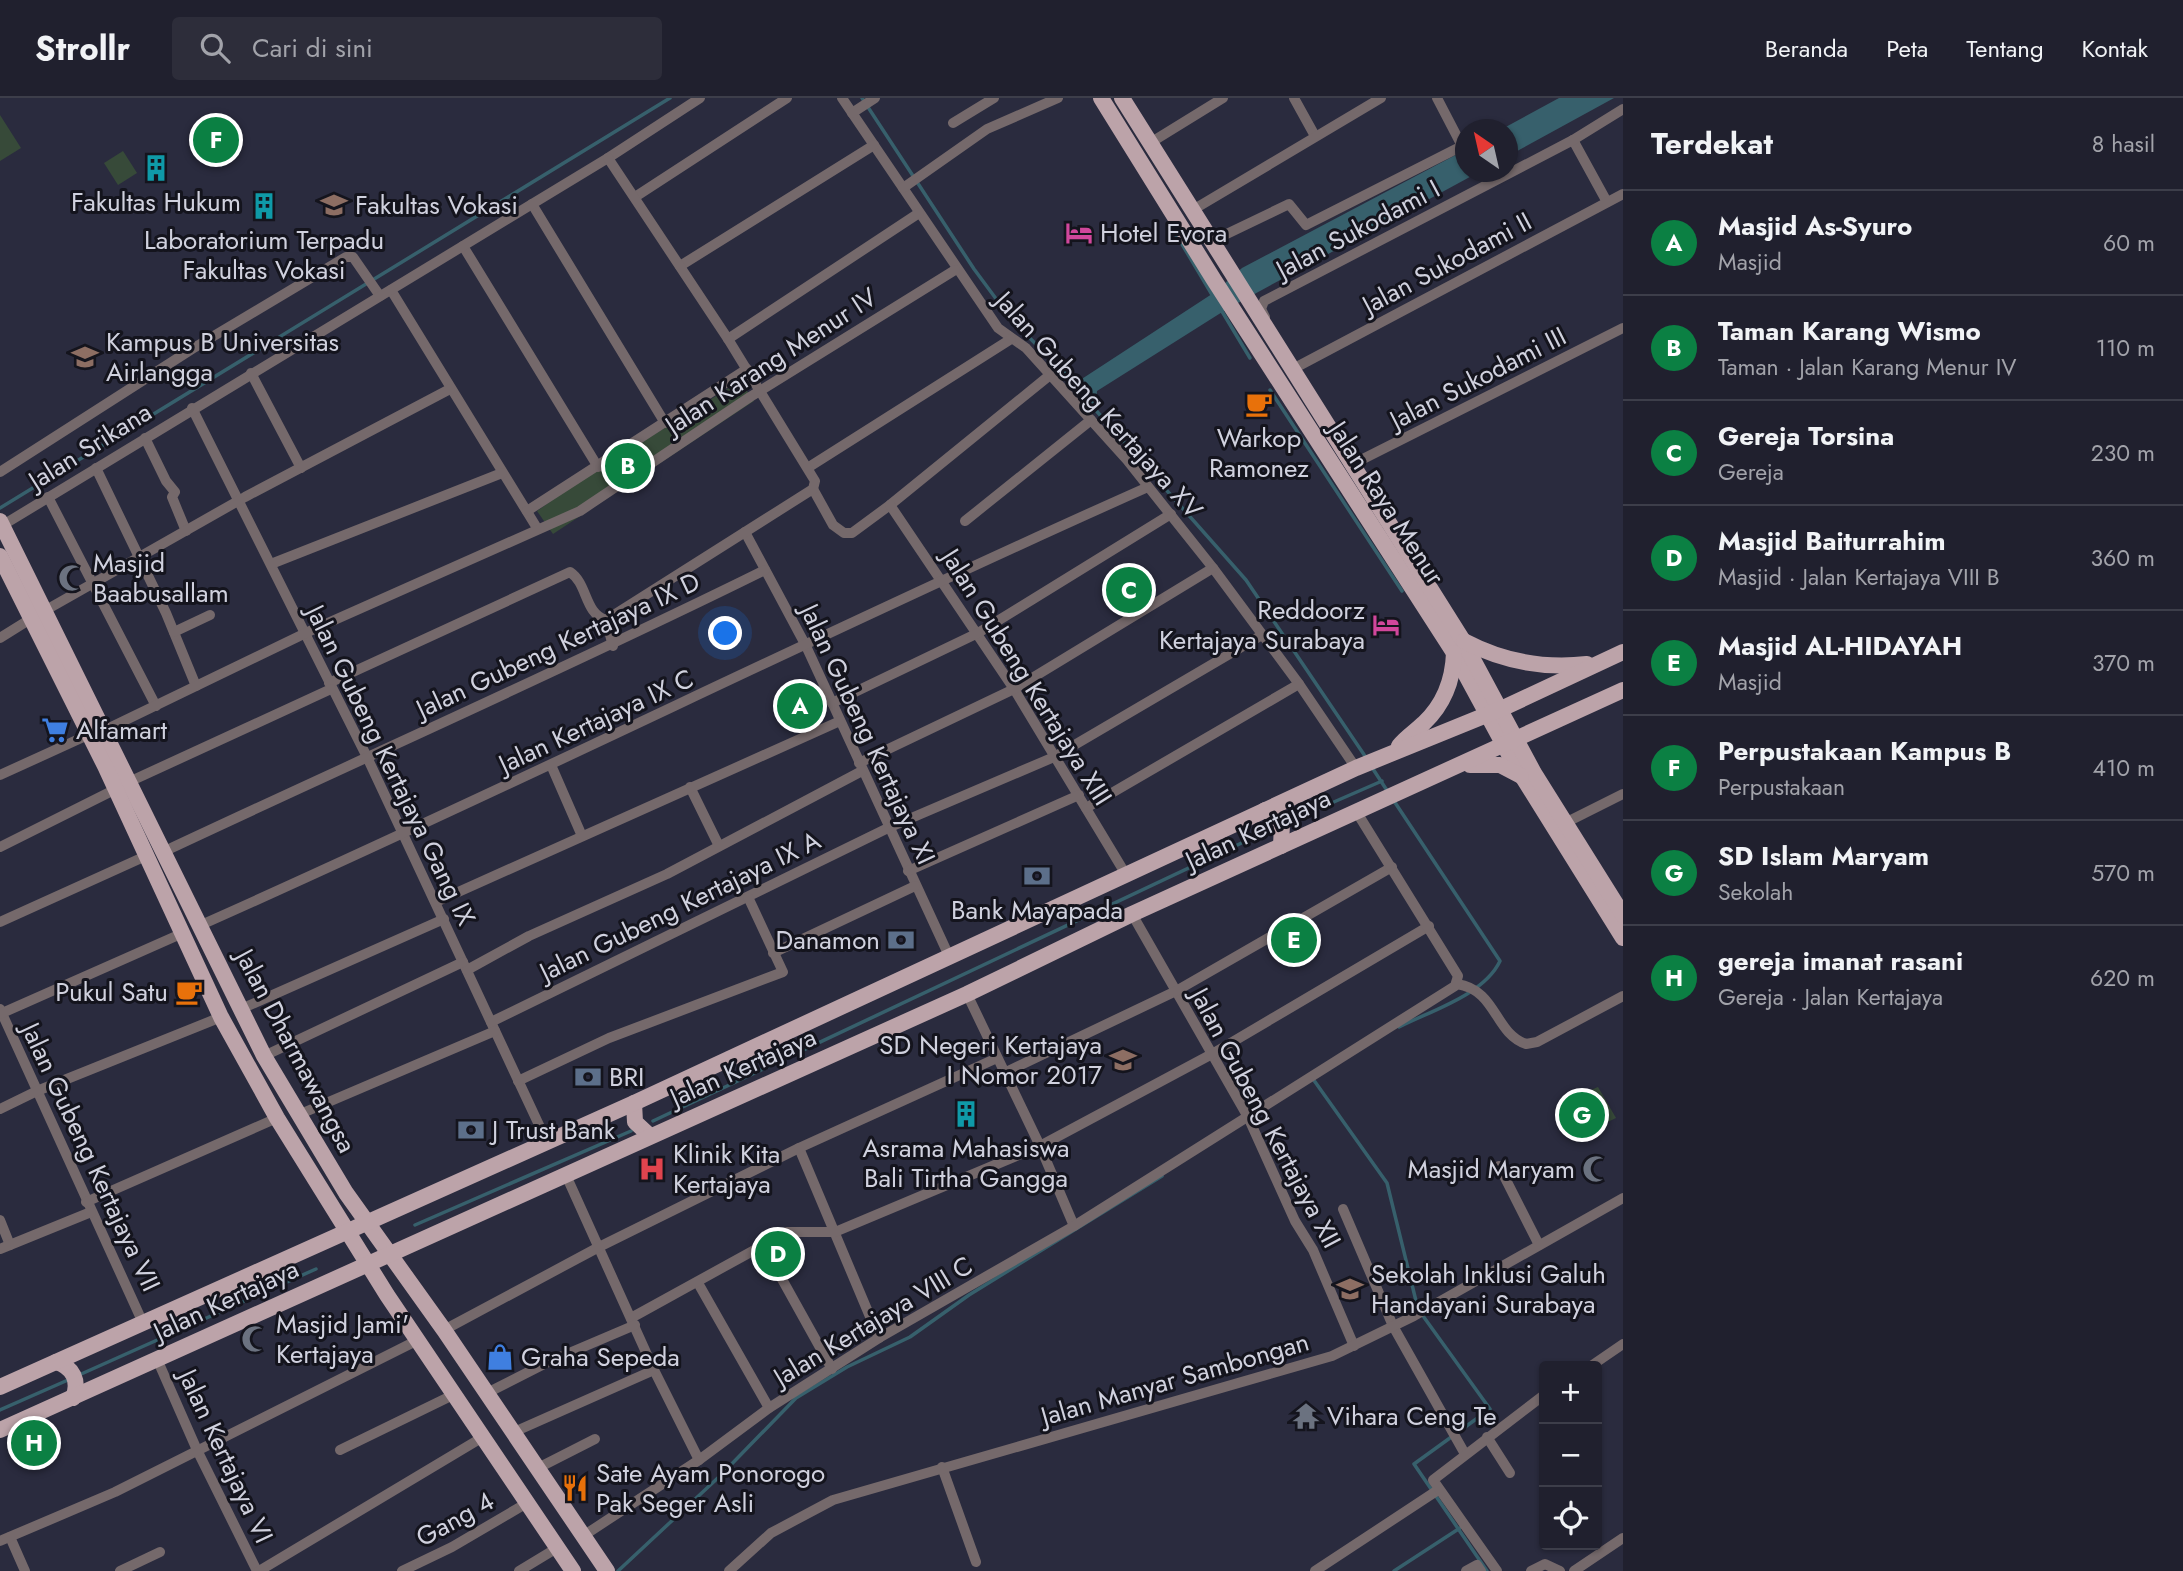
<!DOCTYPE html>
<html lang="id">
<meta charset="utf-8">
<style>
body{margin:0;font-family:Jost,sans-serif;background:#2d2d3a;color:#f1f3f6}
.controls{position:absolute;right:21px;bottom:21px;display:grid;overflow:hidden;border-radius:7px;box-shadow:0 2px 5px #0004}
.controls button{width:63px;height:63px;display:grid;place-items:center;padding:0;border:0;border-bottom:2px solid #3d3e4a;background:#20202e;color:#f1f3f6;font:35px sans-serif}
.compass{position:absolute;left:1455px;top:21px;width:63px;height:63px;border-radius:50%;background:#20202e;box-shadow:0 2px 5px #0004;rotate:326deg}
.you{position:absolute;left:726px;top:536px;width:24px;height:24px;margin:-18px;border:5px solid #fff;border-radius:50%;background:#1a73e8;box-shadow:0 0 0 10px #1a73e833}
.badge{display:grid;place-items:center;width:46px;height:46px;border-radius:50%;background:#0b8043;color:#fff;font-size:23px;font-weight:700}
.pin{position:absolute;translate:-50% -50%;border:4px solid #fff;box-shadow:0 2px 7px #0006}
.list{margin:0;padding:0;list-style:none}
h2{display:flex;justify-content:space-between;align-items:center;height:91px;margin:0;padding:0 28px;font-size:30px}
h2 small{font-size:23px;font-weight:400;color:#a2a3aa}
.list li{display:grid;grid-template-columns:46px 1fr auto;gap:21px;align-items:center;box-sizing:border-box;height:105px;padding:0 28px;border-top:2px solid #3d3e4a}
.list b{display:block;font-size:26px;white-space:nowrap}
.list p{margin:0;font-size:23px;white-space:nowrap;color:#a2a3aa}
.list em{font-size:23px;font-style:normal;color:#a2a3aa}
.icon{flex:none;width:38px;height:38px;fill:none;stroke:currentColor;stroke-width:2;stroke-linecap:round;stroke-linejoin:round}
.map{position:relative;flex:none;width:1623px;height:1473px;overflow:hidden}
header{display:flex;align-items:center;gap:42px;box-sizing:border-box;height:98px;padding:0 35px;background:#20202e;border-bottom:2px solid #3d3e4a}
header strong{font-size:33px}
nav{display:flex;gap:38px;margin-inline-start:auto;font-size:24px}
.search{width:490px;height:63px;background:#2d2d3a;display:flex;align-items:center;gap:18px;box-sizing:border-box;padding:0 24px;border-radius:7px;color:#a2a3aa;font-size:26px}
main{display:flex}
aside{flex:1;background:#20202e}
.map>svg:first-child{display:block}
.green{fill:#374a39}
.water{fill:#37606c}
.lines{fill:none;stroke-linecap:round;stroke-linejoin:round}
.stream{stroke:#37606c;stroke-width:3.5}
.street{stroke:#75696b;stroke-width:10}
.primary{stroke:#bca3a9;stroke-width:16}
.labels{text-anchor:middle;stroke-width:6;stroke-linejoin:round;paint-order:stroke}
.poi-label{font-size:26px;fill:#d0d1de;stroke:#14141d;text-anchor:start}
.street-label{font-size:26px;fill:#d0d1de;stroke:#14141d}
</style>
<header>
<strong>Strollr</strong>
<div class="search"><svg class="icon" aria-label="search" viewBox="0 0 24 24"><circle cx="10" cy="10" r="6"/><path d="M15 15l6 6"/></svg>Cari di sini</div>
<nav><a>Beranda</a><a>Peta</a><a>Tentang</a><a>Kontak</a></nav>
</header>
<main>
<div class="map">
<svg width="1623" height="1473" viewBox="0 0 1623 1473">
<rect width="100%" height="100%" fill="#2a2b3e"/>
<!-- green -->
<g class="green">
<path d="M0 17 21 50 0 63Z"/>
<path d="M123 53 137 75 118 87 104 65Z"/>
<path d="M740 283 754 303 553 436 537 413 578 384Z"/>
<path d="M1598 989 1616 1020 1574 1040 1558 1007Z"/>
</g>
<!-- water -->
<g class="water">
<path d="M1559 0H1614L1508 58 1507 32 1502 31Z"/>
<path d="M1465 52V74H1479L1227 211 1097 293 1095 314 1081 300 1083 293H1075L1071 288 1215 194 1242 170Z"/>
</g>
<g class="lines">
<!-- stream -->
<g class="stream">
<path d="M862 0 974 171 1011 221 1077 288"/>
<path d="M1170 126 1214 200"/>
<path d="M1220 210 1250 260"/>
<path d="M1270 292 1402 493"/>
<path d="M1093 309 1246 482 1367 661"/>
<path d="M0 410 670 0"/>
<path d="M1371 668 1388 694"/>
<path d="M1394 703 1500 863C1484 897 1430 913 1399 929"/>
<path d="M1304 717 1382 683"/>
<path d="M1313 981 1387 1085 1418 1211 1490 1311 1414 1366 1487 1473"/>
<path d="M653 1023 1267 733"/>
<path d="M415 1127 631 1033"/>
<path d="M79 1277 316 1171"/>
<path d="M0 1312 68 1282"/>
<path d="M618 1473 721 1377 796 1300 847 1269 910 1239 969 1197 1162 1078"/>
<path d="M1394 1473 1460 1430"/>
</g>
<!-- street -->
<g class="street">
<path d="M842 0 998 230 1026 250 1127 362 1213 470 1299 586 1356 670"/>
<path d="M1294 0 1315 38"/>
<path d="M852 15 875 0"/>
<path d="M953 25 994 0"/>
<path d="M1573 42 1607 104"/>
<path d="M1150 45 1223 0"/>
<path d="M903 90 987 31 1058 0"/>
<path d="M635 99 787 0"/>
<path d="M532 106 665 325"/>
<path d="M1191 113 1381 0"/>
<path d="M1210 144 1289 106 1306 127 1462 48 1437 0"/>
<path d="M463 148 598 369"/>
<path d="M680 168 874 47"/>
<path d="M391 192 537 430"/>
<path d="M1265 219 1261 211 1264 203 1573 42 1623 11"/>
<path d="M728 241 919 115"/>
<path d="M1291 272 1623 96"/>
<path d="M251 275 301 370"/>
<path d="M192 310 367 659 547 1044"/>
<path d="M145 340 166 383 175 394 172 399 186 433"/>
<path d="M633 346 647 368"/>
<path d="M1351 367 1623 230"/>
<path d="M809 369 1011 241"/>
<path d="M96 370 166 515 196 588"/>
<path d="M0 374 192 251 346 159H353L380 198"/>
<path d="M813 391 833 427 844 435H852L890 407 1050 277"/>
<path d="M48 399 156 608"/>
<path d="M890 407 1014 591 1125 775"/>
<path d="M527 413 747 271"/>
<path d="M965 423 1091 322"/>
<path d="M3 427 608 60 700 0"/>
<path d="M745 434 806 548 949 858"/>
<path d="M271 466 502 375"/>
<path d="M46 512 245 399 450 291"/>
<path d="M606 522 813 391 815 383 728 241 608 60"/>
<path d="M606 522 613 548"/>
<path d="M174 534 210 517"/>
<path d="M0 540 32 520"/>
<path d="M329 585 570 474C588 486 584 515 606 522"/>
<path d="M832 605 978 535 1171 416"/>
<path d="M105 632 312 532 580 413 750 299 955 172"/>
<path d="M859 665 1014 591 1213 470"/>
<path d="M551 667 582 738"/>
<path d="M0 677 90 636"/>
<path d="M131 683 331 591"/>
<path d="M690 689 719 748"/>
<path d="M1086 710 1299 586"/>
<path d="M1565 725 1623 696"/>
<path d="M0 749 116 691"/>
<path d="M165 753C365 659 567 570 765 472"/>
<path d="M908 773 1079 697"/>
<path d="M436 804 840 623"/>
<path d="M1132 816 1248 1019 1295 1123 1313 1152 1354 1248"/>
<path d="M0 824 148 757"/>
<path d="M201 827C519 686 830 530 1148 389"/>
<path d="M773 855 915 788"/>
<path d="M467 872 529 838 667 776 862 673"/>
<path d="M1457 886C1497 892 1494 935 1526 946L1537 944 1623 898"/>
<path d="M967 896 1040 1048 1074 1128"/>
<path d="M0 911 143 1225"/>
<path d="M241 911 444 821"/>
<path d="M0 916 183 835"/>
<path d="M491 924 888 730 1054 659 1262 537"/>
<path d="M264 958 463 864"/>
<path d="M1004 975 1176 893 1392 769"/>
<path d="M518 983 609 940 783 874 748 799"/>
<path d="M0 1011 37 993 221 919"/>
<path d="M298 1017 495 933"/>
<path d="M799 1050 879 1240"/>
<path d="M1499 1068 1539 1147"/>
<path d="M565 1075 654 1272 699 1362"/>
<path d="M86 1104 277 1020"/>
<path d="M1343 1111 1393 1228 1465 1356"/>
<path d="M0 1122 10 1147"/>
<path d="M763 1147 832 1271"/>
<path d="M0 1151 91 1114"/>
<path d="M698 1185 769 1310"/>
<path d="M631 1220 787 1134H835L1040 1048 1212 956 1429 828"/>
<path d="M444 1232 599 1149 799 1050 997 960"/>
<path d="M157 1261 197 1352 257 1473"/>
<path d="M1591 1268 1623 1246"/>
<path d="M487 1295 548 1264 635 1227"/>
<path d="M514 1334 654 1272"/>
<path d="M1487 1339 1510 1375"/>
<path d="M340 1352 455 1296"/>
<path d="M942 1369 976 1464"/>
<path d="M538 1370 595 1341"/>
<path d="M583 1438 699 1362 769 1310 879 1240 1074 1128 1455 888 1458 878 1356 713"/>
<path d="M10 1439 25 1473"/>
<path d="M0 1443 115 1394 418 1242"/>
<path d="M120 1473 160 1454"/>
<path d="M259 1473 483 1339"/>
<path d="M402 1473 452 1449 527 1405"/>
<path d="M519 1473 557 1450"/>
<path d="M729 1473 771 1435 833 1402 1332 1258 1414 1218 1623 1100"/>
<path d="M1315 1473 1438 1392"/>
<path d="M1466 1473 1477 1467 1481 1473"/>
<path d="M1497 1473 1433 1382 1544 1297"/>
<path d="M1531 1473 1545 1466 1560 1473"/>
<path d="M1574 1473 1623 1440"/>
</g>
<!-- primary -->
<g class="primary">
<path d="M1101 0 1214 182 1454 555 1512 662 1623 840"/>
<path d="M1122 0 1462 541 1534 675 1623 817"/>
<path d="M0 423 264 958 346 1095 444 1232 607 1473"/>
<path d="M0 458 105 668 221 919 277 1020 387 1197 573 1473"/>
<path d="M1464 543C1502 563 1544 571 1587 566"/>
<path d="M1399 648C1406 639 1416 633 1424 625 1444 606 1453 582 1454 555"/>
<path d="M1470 667H1500L1521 678"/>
<path d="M1265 712 1275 717 1282 726 1281 748"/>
<path d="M634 1005 635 1024 649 1037"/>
<path d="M56 1264C73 1269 80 1283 73 1300"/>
<path d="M0 1289 634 1005 1356 670 1501 611 1623 554"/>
<path d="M0 1332 967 896 1132 816 1623 592"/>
</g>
</g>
<!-- icons -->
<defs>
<symbol id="building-bare" viewBox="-9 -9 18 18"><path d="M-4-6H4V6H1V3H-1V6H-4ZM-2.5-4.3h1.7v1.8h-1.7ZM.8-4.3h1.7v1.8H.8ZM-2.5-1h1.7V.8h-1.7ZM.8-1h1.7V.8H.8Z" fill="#0f9aa8" stroke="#14141d" stroke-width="2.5" paint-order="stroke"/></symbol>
<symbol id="university-bare" viewBox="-9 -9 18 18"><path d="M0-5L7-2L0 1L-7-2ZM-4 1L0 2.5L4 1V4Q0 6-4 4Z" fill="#8d6e63" stroke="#14141d" stroke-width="2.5" paint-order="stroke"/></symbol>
<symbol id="hotel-bare" viewBox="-9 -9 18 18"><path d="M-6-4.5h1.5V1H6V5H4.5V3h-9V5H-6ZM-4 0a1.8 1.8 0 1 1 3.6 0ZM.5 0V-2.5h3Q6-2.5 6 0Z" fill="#d1479c" stroke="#14141d" stroke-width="2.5" paint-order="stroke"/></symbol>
<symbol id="cafe-bare" viewBox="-9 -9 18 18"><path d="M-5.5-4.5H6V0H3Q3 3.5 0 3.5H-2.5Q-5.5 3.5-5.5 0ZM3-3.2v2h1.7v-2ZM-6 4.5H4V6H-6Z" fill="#e8710a" stroke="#14141d" stroke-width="2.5" paint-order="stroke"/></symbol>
<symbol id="mosque-bare" viewBox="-9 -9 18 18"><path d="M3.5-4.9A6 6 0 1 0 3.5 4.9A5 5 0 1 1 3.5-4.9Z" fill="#6b7280" stroke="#14141d" stroke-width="2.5" paint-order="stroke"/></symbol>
<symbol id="supermarket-bare" viewBox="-9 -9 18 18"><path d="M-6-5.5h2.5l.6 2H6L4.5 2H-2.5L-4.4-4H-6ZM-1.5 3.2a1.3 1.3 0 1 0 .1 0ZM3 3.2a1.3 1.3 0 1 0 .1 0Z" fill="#3f7fe0" stroke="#14141d" stroke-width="2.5" paint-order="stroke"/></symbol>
<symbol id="bank-bare" viewBox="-9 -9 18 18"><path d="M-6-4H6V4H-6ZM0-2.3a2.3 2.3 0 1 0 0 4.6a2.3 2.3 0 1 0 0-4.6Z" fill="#5c6f8a" stroke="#14141d" stroke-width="2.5" paint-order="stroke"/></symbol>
<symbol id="school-bare" viewBox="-9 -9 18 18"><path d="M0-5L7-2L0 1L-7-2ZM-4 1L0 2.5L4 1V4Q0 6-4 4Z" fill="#8d6e63" stroke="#14141d" stroke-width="2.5" paint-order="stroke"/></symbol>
<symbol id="hospital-bare" viewBox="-9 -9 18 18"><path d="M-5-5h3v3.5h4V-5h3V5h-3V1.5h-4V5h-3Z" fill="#e0444e" stroke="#14141d" stroke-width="2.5" paint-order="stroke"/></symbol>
<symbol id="shop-bare" viewBox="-9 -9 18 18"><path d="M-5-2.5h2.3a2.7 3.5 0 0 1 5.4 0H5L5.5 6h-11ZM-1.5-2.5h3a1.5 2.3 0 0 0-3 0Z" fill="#3f7fe0" stroke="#14141d" stroke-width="2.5" paint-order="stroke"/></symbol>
<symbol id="temple-bare" viewBox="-9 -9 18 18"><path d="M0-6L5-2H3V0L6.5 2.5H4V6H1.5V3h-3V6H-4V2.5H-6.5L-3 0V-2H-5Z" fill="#6b7280" stroke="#14141d" stroke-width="2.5" paint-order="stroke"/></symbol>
<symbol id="restaurant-bare" viewBox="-9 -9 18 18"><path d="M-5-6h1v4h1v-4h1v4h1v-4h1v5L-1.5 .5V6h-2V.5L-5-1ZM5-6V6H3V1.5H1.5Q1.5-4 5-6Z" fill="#e8710a" stroke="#14141d" stroke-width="2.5" paint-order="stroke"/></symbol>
</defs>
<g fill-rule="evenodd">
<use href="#building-bare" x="137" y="51" width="38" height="38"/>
<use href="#university-bare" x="315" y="88" width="38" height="38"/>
<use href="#building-bare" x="245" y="89" width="38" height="38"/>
<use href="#hotel-bare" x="1060" y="116" width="38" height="38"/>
<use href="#university-bare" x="66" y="240" width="38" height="38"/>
<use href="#cafe-bare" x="1240" y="287" width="38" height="38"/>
<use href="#mosque-bare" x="53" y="461" width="38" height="38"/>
<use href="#hotel-bare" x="1367" y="508" width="38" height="38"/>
<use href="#supermarket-bare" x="36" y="613" width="38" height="38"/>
<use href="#bank-bare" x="1018" y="759" width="38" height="38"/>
<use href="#bank-bare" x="882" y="823" width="38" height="38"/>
<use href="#cafe-bare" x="170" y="875" width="38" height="38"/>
<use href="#school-bare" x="1104" y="943" width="38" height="38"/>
<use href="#bank-bare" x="569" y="960" width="38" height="38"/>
<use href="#building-bare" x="947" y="997" width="38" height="38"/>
<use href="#bank-bare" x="452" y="1013" width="38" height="38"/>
<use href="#hospital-bare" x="633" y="1052" width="38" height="38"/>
<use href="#mosque-bare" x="1577" y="1052" width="38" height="38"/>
<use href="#school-bare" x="1331" y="1172" width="38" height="38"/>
<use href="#mosque-bare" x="236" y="1222" width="38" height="38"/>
<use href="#shop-bare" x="481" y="1240" width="38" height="38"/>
<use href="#temple-bare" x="1287" y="1299" width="38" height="38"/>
<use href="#restaurant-bare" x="556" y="1371" width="38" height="38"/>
</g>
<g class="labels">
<!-- poi labels -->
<g class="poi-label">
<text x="156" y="113" text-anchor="middle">Fakultas Hukum</text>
<text x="355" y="116">Fakultas Vokasi</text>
<text x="1100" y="144">Hotel Evora</text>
<text x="264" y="151" text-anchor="middle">Laboratorium Terpadu<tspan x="264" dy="30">Fakultas Vokasi</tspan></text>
<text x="106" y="253">Kampus B Universitas<tspan x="106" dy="30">Airlangga</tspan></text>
<text x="1259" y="349" text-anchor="middle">Warkop<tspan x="1259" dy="30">Ramonez</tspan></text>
<text x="93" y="474">Masjid<tspan x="93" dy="30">Baabusallam</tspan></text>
<text x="1365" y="521" text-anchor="end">Reddoorz<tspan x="1365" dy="30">Kertajaya Surabaya</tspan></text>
<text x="76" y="641">Alfamart</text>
<text x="1037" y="821" text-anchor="middle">Bank Mayapada</text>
<text x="880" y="851" text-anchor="end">Danamon</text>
<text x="168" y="903" text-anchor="end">Pukul Satu</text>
<text x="1102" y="956" text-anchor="end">SD Negeri Kertajaya<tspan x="1102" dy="30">I Nomor 2017</tspan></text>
<text x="609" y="988">BRI</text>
<text x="492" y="1041">J Trust Bank</text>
<text x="966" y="1059" text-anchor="middle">Asrama Mahasiswa<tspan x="966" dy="30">Bali Tirtha Gangga</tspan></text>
<text x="673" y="1065">Klinik Kita<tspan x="673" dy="30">Kertajaya</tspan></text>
<text x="1575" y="1080" text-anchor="end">Masjid Maryam</text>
<text x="1371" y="1185">Sekolah Inklusi Galuh<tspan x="1371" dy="30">Handayani Surabaya</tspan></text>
<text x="276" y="1235">Masjid Jami'<tspan x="276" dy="30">Kertajaya</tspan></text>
<text x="521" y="1268">Graha Sepeda</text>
<text x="1327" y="1327">Vihara Ceng Te</text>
<text x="596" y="1384">Sate Ayam Ponorogo<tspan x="596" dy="30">Pak Seger Asli</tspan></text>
</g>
<!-- street labels -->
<g class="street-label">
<text transform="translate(1358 131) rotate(-28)" y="9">Jalan Sukodami I</text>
<text transform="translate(1447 165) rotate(-28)" y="9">Jalan Sukodami II</text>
<text transform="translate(771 263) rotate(-33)" y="9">Jalan Karang Menur IV</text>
<text transform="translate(1478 280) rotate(-27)" y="9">Jalan Sukodami III</text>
<text transform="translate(1099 307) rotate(48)" y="9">Jalan Gubeng Kertajaya XV</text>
<text transform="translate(90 348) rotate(-32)" y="9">Jalan Srikana</text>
<text transform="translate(1387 405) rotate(57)" y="9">Jalan Raya Menur</text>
<text transform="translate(558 547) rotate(-25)" y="9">Jalan Gubeng Kertajaya IX D</text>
<text transform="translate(1027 579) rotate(58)" y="9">Jalan Gubeng Kertajaya XIII</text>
<text transform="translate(596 623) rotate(-25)" y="9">Jalan Kertajaya IX C</text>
<text transform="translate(868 636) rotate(65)" y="9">Jalan Gubeng Kertajaya XI</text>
<text transform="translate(391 667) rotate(64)" y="9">Jalan Gubeng Kertajaya Gang IX</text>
<text transform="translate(1258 731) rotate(-25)" y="9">Jalan Kertajaya</text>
<text transform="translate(680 808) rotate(-26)" y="9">Jalan Gubeng Kertajaya IX A</text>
<text transform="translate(296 953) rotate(62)" y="9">Jalan Dharmawangsa</text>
<text transform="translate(743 969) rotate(-24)" y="9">Jalan Kertajaya</text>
<text transform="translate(1266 1020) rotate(62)" y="9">Jalan Gubeng Kertajaya XII</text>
<text transform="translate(91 1059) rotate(65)" y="9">Jalan Gubeng Kertajaya VII</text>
<text transform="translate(226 1202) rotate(-25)" y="9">Jalan Kertajaya</text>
<text transform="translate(873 1223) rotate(-31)" y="9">Jalan Kertajaya VIII C</text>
<text transform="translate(1175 1281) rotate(-16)" y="9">Jalan Manyar Sambongan</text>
<text transform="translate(226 1358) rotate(65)" y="9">Jalan Kertajaya VI</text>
<text transform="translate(455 1421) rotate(-29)" y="9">Gang 4</text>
</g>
</g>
</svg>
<div class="controls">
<button>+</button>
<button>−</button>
<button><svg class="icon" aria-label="locate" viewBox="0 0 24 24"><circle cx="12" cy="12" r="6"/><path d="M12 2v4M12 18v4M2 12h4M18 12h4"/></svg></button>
</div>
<svg class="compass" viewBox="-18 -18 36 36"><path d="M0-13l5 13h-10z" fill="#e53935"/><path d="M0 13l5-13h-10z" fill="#a2a3aa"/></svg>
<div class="you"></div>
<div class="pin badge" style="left:800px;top:608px">A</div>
<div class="pin badge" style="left:628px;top:368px">B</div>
<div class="pin badge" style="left:1129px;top:492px">C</div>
<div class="pin badge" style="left:778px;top:1156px">D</div>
<div class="pin badge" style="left:1294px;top:842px">E</div>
<div class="pin badge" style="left:216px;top:42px">F</div>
<div class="pin badge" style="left:1582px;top:1017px">G</div>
<div class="pin badge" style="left:34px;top:1345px">H</div>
</div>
<aside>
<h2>Terdekat<small>8 hasil</small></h2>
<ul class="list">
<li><span class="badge">A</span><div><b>Masjid As-Syuro</b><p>Masjid</p></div><em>60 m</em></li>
<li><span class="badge">B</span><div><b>Taman Karang Wismo</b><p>Taman · Jalan Karang Menur IV</p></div><em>110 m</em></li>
<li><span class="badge">C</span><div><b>Gereja Torsina</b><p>Gereja</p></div><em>230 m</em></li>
<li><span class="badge">D</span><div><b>Masjid Baiturrahim</b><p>Masjid · Jalan Kertajaya VIII B</p></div><em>360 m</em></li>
<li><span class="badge">E</span><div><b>Masjid AL-HIDAYAH</b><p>Masjid</p></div><em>370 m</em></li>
<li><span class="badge">F</span><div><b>Perpustakaan Kampus B</b><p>Perpustakaan</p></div><em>410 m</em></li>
<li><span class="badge">G</span><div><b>SD Islam Maryam</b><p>Sekolah</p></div><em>570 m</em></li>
<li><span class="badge">H</span><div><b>gereja imanat rasani</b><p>Gereja · Jalan Kertajaya</p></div><em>620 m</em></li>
</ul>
</aside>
</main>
